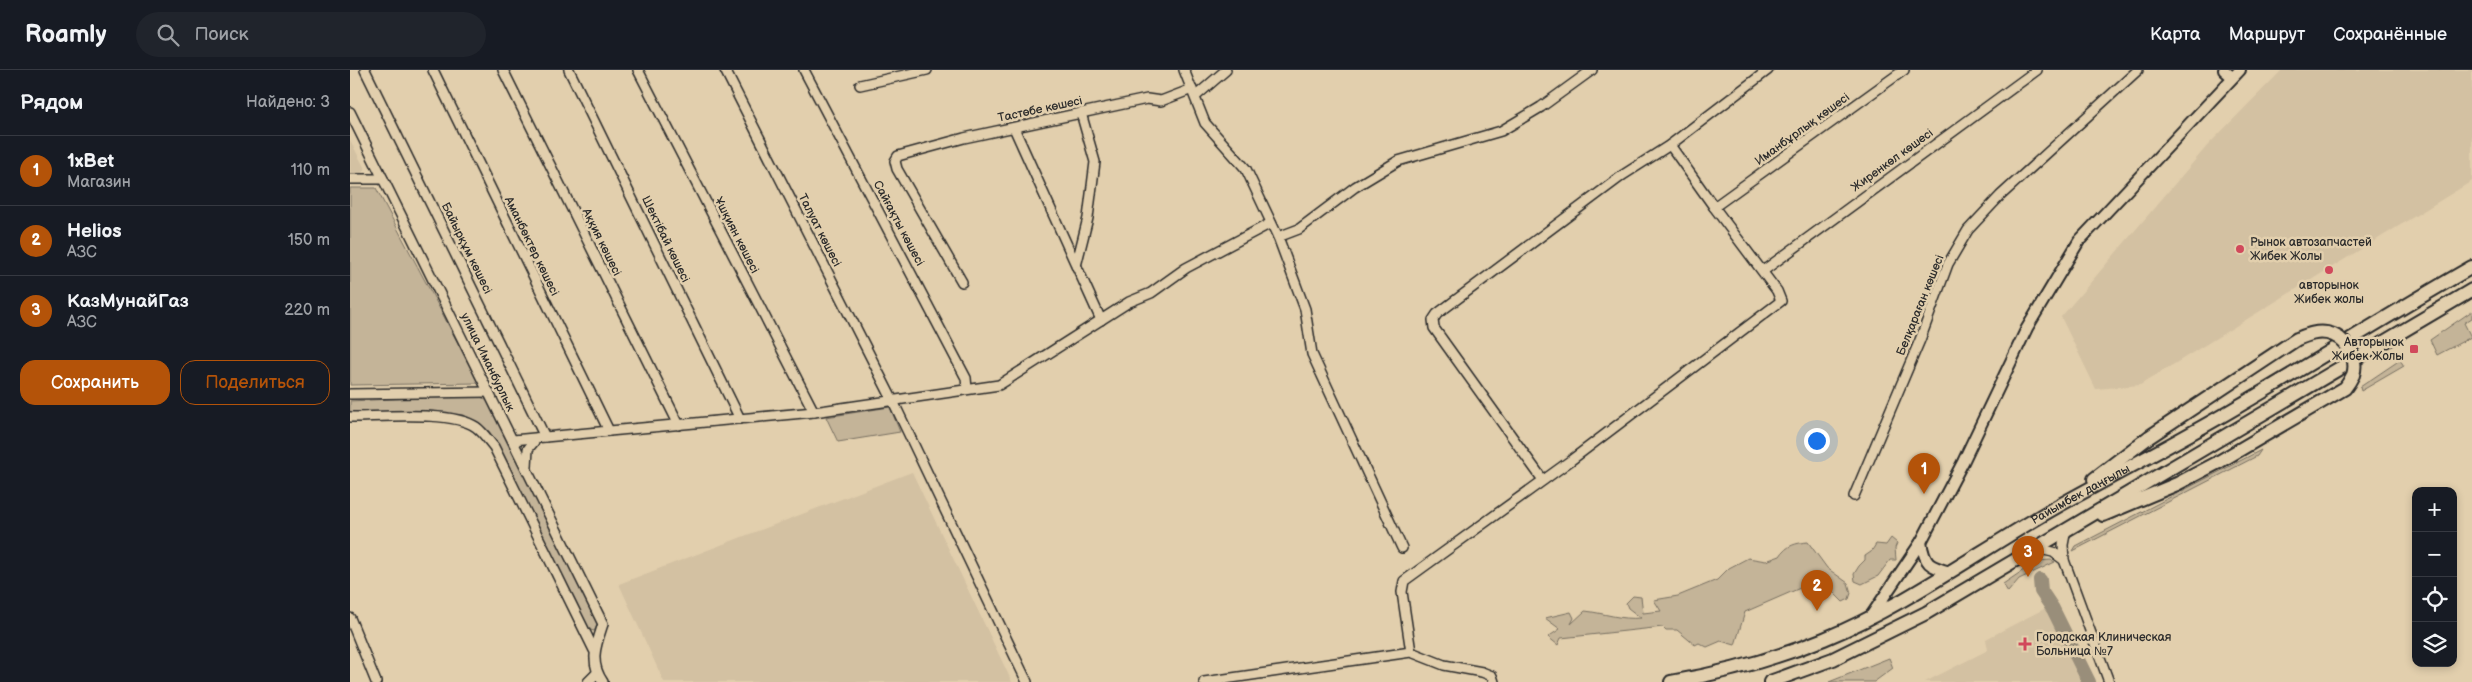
<!DOCTYPE html>
<html lang="ru">
<meta charset="utf-8">
<style>
body{margin:0;font-family:"Balsamiq Sans",sans-serif;background:#20242c;color:#f1f3f6}
.controls{position:absolute;right:15px;bottom:15px;display:grid;overflow:hidden;border-radius:10px;box-shadow:0 2px 8px #0003}
.controls button{width:45px;height:45px;display:grid;place-items:center;padding:0;border:0;border-bottom:1px solid #363941;background:#171b24;color:#f1f3f6;font:25px sans-serif}
.you{position:absolute;left:1466px;top:370px;width:18px;height:18px;margin:-12px;border:4px solid #fff;border-radius:50%;background:#1a73e8;box-shadow:0 0 0 8px #1a73e833}
.badge{display:grid;place-items:center;width:32px;height:32px;border-radius:50%;background:#b45309;color:#fff;font-size:16px;font-weight:700}
.pin{position:absolute;translate:-50% -41px;filter:drop-shadow(0 1px 2px #0008)}
.pin::after{content:'';position:absolute;top:26px;width:18px;height:15px;background:inherit;clip-path:polygon(0 0,100% 0,50% 100%)}
.list{margin:0;padding:0;list-style:none}
h2{display:flex;justify-content:space-between;align-items:center;height:65px;margin:0;padding:0 20px;font-size:21px}
h2 small{font-size:16px;font-weight:400;color:#9ea1a6}
.list li{display:grid;grid-template-columns:32px 1fr auto;gap:15px;align-items:center;box-sizing:border-box;height:70px;padding:0 20px;border-top:1px solid #363941}
.list b{display:block;font-size:19px;white-space:nowrap}
.list p{margin:0;font-size:16px;white-space:nowrap;color:#9ea1a6}
.list em{font-size:16px;font-style:normal;color:#9ea1a6}
.actions{display:flex;gap:10px;padding:15px 20px}
.actions a{flex:1;padding:11px 0;border:1px solid #b45309;border-radius:15px;text-align:center;font-size:18px;color:#b45309}
.actions .main{background:#b45309;color:#fff}
.icon{flex:none;width:28px;height:28px;fill:none;stroke:currentColor;stroke-width:2;stroke-linecap:round;stroke-linejoin:round}
.map{position:relative;flex:none;width:2122px;height:612px;overflow:hidden}
header{display:flex;align-items:center;gap:30px;box-sizing:border-box;height:70px;padding:0 25px;background:#171b24;border-bottom:1px solid #363941}
header strong{font-size:24px}
nav{display:flex;gap:28px;margin-inline-start:auto;font-size:18px}
.search{width:350px;height:45px;background:#20242c;display:flex;align-items:center;gap:12px;box-sizing:border-box;padding:0 18px;border-radius:28px;color:#9ea1a6;font-size:19px}
main{display:flex}
aside{flex:1;background:#171b24}
.map>svg:first-child{display:block}
.built{fill:#d3c1a2}
.green{fill:#c4b498;stroke:#787062}
.lines{fill:none;stroke-linecap:round;stroke-linejoin:round}
.river{stroke:#998e7a;stroke-width:14}
.minor-casing{stroke:#2b2b2b;stroke-width:12}
.major-casing{stroke:#2b2b2b;stroke-width:14}
.highway-casing{stroke:#2b2b2b;stroke-width:16}
.minor{stroke:#e2cfad;stroke-width:9}
.major{stroke:#e2cfad;stroke-width:10}
.highway{stroke:#e2cfad;stroke-width:12}
.highway-bridge-casing{stroke:#2b2b2b;stroke-width:16;stroke-linecap:butt}
.highway-bridge{stroke:#e2cfad;stroke-width:12}
.poi-dot{fill:#d1495b;stroke:#e2cfad;stroke-width:2}
.labels{text-anchor:middle;stroke-width:5;stroke-linejoin:round;paint-order:stroke}
.street-label{font-size:12px;fill:#2b2b2b;stroke:#e2cfad}
.poi-label{font-size:12px;fill:#2b2b2b;stroke:#e2cfad;text-anchor:start}
</style>
<header>
<strong>Roamly</strong>
<div class="search"><svg class="icon" aria-label="search" viewBox="0 0 24 24"><circle cx="10" cy="10" r="6"/><path d="M15 15l6 6"/></svg>Поиск</div>
<nav><a>Карта</a><a>Маршрут</a><a>Сохранённые</a></nav>
</header>
<main>
<aside>
<h2>Рядом<small>Найдено: 3</small></h2>
<ul class="list">
<li><span class="badge">1</span><div><b>1xBet</b><p>Магазин</p></div><em>110 m</em></li>
<li><span class="badge">2</span><div><b>Helios</b><p>АЗС</p></div><em>150 m</em></li>
<li><span class="badge">3</span><div><b>КазМунайГаз</b><p>АЗС</p></div><em>220 m</em></li>
</ul>
<div class="actions"><a class="main">Сохранить</a><a>Поделиться</a></div>
</aside>
<div class="map">
<svg width="2122" height="612" viewBox="0 0 2122 612">
<rect width="100%" height="100%" fill="#e2cfad"/>
<filter id="ink" filterUnits="userSpaceOnUse"><feTurbulence type="fractalNoise" baseFrequency=".02" numOctaves="2"/><feDisplacementMap in="SourceGraphic" scale="10" xChannelSelector="R" yChannelSelector="G"/><feConvolveMatrix kernelMatrix="1 2 1 2 8 2 1 2 1" color-interpolation-filters="sRGB"/></filter>
<g filter="url(#ink)">
<!-- built -->
<g class="built">
<path d="M1932 0H2122V111L1790 315 1746 319 1711 247 1858 75Z"/>
<path d="M0 70 15 99 10 105H0Z"/>
<path d="M562 402 662 612H314L269 514Z"/>
<path d="M1696 538 1731 612H1575L1638 580 1636 569Z"/>
</g>
<!-- green -->
<g class="green">
<path d="M0 118H26L129 313 0 315Z"/>
<path d="M2122 241V248L2114 253 2121 267 2087 285 2080 270Z"/>
<path d="M2050 290 2054 296 2011 321 2010 317Z"/>
<path d="M128 325 139 332 246 549 247 556 244 561 237 559 148 374 139 361 114 345 0 342V331Z"/>
<path d="M540 337 550 362 488 372 476 347Z"/>
<path d="M1911 380 1907 386 1723 481 1726 476Z"/>
<path d="M1541 468 1547 473 1545 478 1546 490H1540L1528 506 1512 514 1505 511 1504 504 1509 496 1515 490V486L1521 482 1526 474 1536 475Z"/>
<path d="M1458 472 1477 498 1498 513 1501 523 1499 529 1493 532 1483 522 1473 507 1469 512H1464L1395 542 1385 575 1371 571 1357 577 1349 573 1345 575 1327 560H1316L1313 557 1211 568 1208 575 1198 567 1210 559 1195 548 1221 542 1224 548 1221 554 1235 541C1254 543 1271 550 1291 548L1278 538 1276 533 1283 526 1291 527 1293 543 1311 541 1304 530 1328 526 1367 510 1379 498 1398 488 1416 491 1430 486C1437 475 1446 473 1458 472Z"/>
<path d="M1701 490 1705 492 1669 509 1658 522 1653 514 1687 491Z"/>
<path d="M1539 588 1543 598 1524 612H1479Z"/>
</g>
<g class="lines">
<!-- river -->
<path class="river" d="M1690 510 1691 521 1703 539 1739 612"/>
<defs>
<g id="minor">
<path d="M15 0 195 367"/>
<path d="M83 0 259 361"/>
<path d="M153 0 329 355"/>
<path d="M219 0 390 349"/>
<path d="M288 0 464 342"/>
<path d="M375 0 543 331 677 612"/>
<path d="M454 0 616 308 617 319"/>
<path d="M834 0 855 53 896 99 928 167 955 239 962 284 1052 478"/>
<path d="M510 15 577 0"/>
<path d="M846 26 876 0"/>
<path d="M0 42 253 554C246 575 239 592 253 612"/>
<path d="M664 58 751 250"/>
<path d="M0 109H33"/>
<path d="M1364 137 1554 0"/>
<path d="M928 167 949 159 1005 117 1048 91 1151 61 1191 37 1242 0"/>
<path d="M726 196 738 148 745 92 731 43"/>
<path d="M1413 201 1687 0"/>
<path d="M612 212 547 99 545 91 548 86 614 68 797 29 811 31 842 19"/>
<path d="M0 324 139 322"/>
<path d="M0 347C31 347 102 340 126 357 133 362 138 370 144 377L244 580"/>
<path d="M163 370 464 342 649 315 779 232 801 223 836 198 921 153"/>
<path d="M177 397 178 379 187 368"/>
<path d="M1193 410 1084 258 1083 250 1087 244 1273 105 1320 75 1418 0"/>
<path d="M1504 426 1570 270 1598 194 1618 160 1650 126 1788 0"/>
<path d="M1716 459 1713 475 1714 490 1759 612"/>
<path d="M1685 478 1703 482 1714 490"/>
<path d="M0 548 26 612"/>
<path d="M1061 582 1052 522 1054 511 1220 391 1431 231 1427 221 1364 137 1320 75"/>
<path d="M238 612 247 603"/>
<path d="M854 612 1061 582 1094 595 1132 602 1142 606 1144 612"/>
</g>
<g id="major">
<path d="M1874 0 1882 7"/>
<path d="M1571 472C1575 495 1579 496 1600 502"/>
<path d="M1521 546 1571 472 1613 392 1677 258 1729 171 1890 0"/>
</g>
<g id="highway">
<path d="M1744 409 1799 367"/>
<path d="M1753 445 1827 414"/>
<path id="s1" d="M1321 612C1373 603 1425 589 1474 569 1557 535 1630 480 1708 436 1767 403 1828 372 1887 337 1966 291 2043 242 2122 197"/>
<path d="M1420 612 1483 589 1576 543 2122 220"/>
</g>
</defs>
<!-- minor casing -->
<use href="#minor" class="minor-casing"/>
<!-- major casing -->
<use href="#major" class="major-casing"/>
<!-- highway casing -->
<use href="#highway" class="highway-casing"/>
<!-- minor -->
<use href="#minor" class="minor"/>
<!-- major -->
<use href="#major" class="major"/>
<!-- highway -->
<use href="#highway" class="highway"/>
<defs>
<path id="highway-bridge" d="M1799 367 1947 269C1957 265 1966 261 1977 263 1994 266 2009 287 2003 305 2001 309 1998 314 1995 318L1867 393 1827 414"/>
</defs>
<!-- highway-bridge casing -->
<use href="#highway-bridge" class="highway-bridge-casing"/>
<!-- highway-bridge -->
<use href="#highway-bridge" class="highway-bridge"/>
</g>
</g>
<!-- markers -->
<g class="poi-dot">
<circle cx="1890" cy="179" r="5"/>
<circle cx="1979" cy="200" r="5"/>
<rect x="2059" y="274" width="10" height="10" rx="2.5"/>
<path d="M1672.5 566.5h5v5h5v5h-5v5h-5v-5h-5v-5h5z"/>
</g>
<g class="labels">
<!-- street labels -->
<g class="street-label">
<text transform="translate(690 39) rotate(-12)" y="4">Тастөбе көшесі</text>
<text transform="translate(1452 59) rotate(-36)" y="4">Иманбұрлық көшесі</text>
<text transform="translate(1542 90) rotate(-36)" y="4">Жиренкөл көшесі</text>
<text transform="translate(549 153) rotate(62)" y="4">Сайғақты көшесі</text>
<text transform="translate(470 160) rotate(63)" y="4">Талуат көшесі</text>
<text transform="translate(387 165) rotate(63)" y="4">Ұшқиян көшесі</text>
<text transform="translate(316 169) rotate(64)" y="4">Шектібай көшесі</text>
<text transform="translate(252 172) rotate(64)" y="4">Аққия көшесі</text>
<text transform="translate(182 176) rotate(64)" y="4">Аманбөктер көшесі</text>
<text transform="translate(117 178) rotate(64)" y="4">Байырқұм көшесі</text>
<text transform="translate(1570 235) rotate(-68)" y="4">Белқараған көшесі</text>
<text transform="translate(138 292) rotate(64)" y="4">улица Иманбурлык</text>
<text dy="4" stroke="none"><textPath href="#s1" startOffset="454">Райымбек даңғылы</textPath></text>
</g>
<!-- poi labels -->
<g class="poi-label">
<text x="1900" y="176">Рынок автозапчастей<tspan x="1900" dy="14">Жибек Жолы</tspan></text>
<text x="1979" y="219" text-anchor="middle">авторынок<tspan x="1979" dy="14">Жибек жолы</tspan></text>
<text x="2054" y="276" text-anchor="end">Авторынок<tspan x="2054" dy="14">Жибек Жолы</tspan></text>
<text x="1686" y="571">Городская Клиническая<tspan x="1686" dy="14">Больница №7</tspan></text>
</g>
</g>
</svg>
<div class="controls">
<button>+</button>
<button>−</button>
<button><svg class="icon" aria-label="locate" viewBox="0 0 24 24"><circle cx="12" cy="12" r="6"/><path d="M12 2v4M12 18v4M2 12h4M18 12h4"/></svg></button>
<button><svg class="icon" aria-label="layers" viewBox="0 0 24 24"><path d="M12 4l9 5-9 5-9-5zM3 14l9 5 9-5"/></svg></button>
</div>
<div class="you"></div>
<div class="pin badge" style="left:1574px;top:424px">1</div>
<div class="pin badge" style="left:1467px;top:541px">2</div>
<div class="pin badge" style="left:1678px;top:507px">3</div>
</div>
</main>
